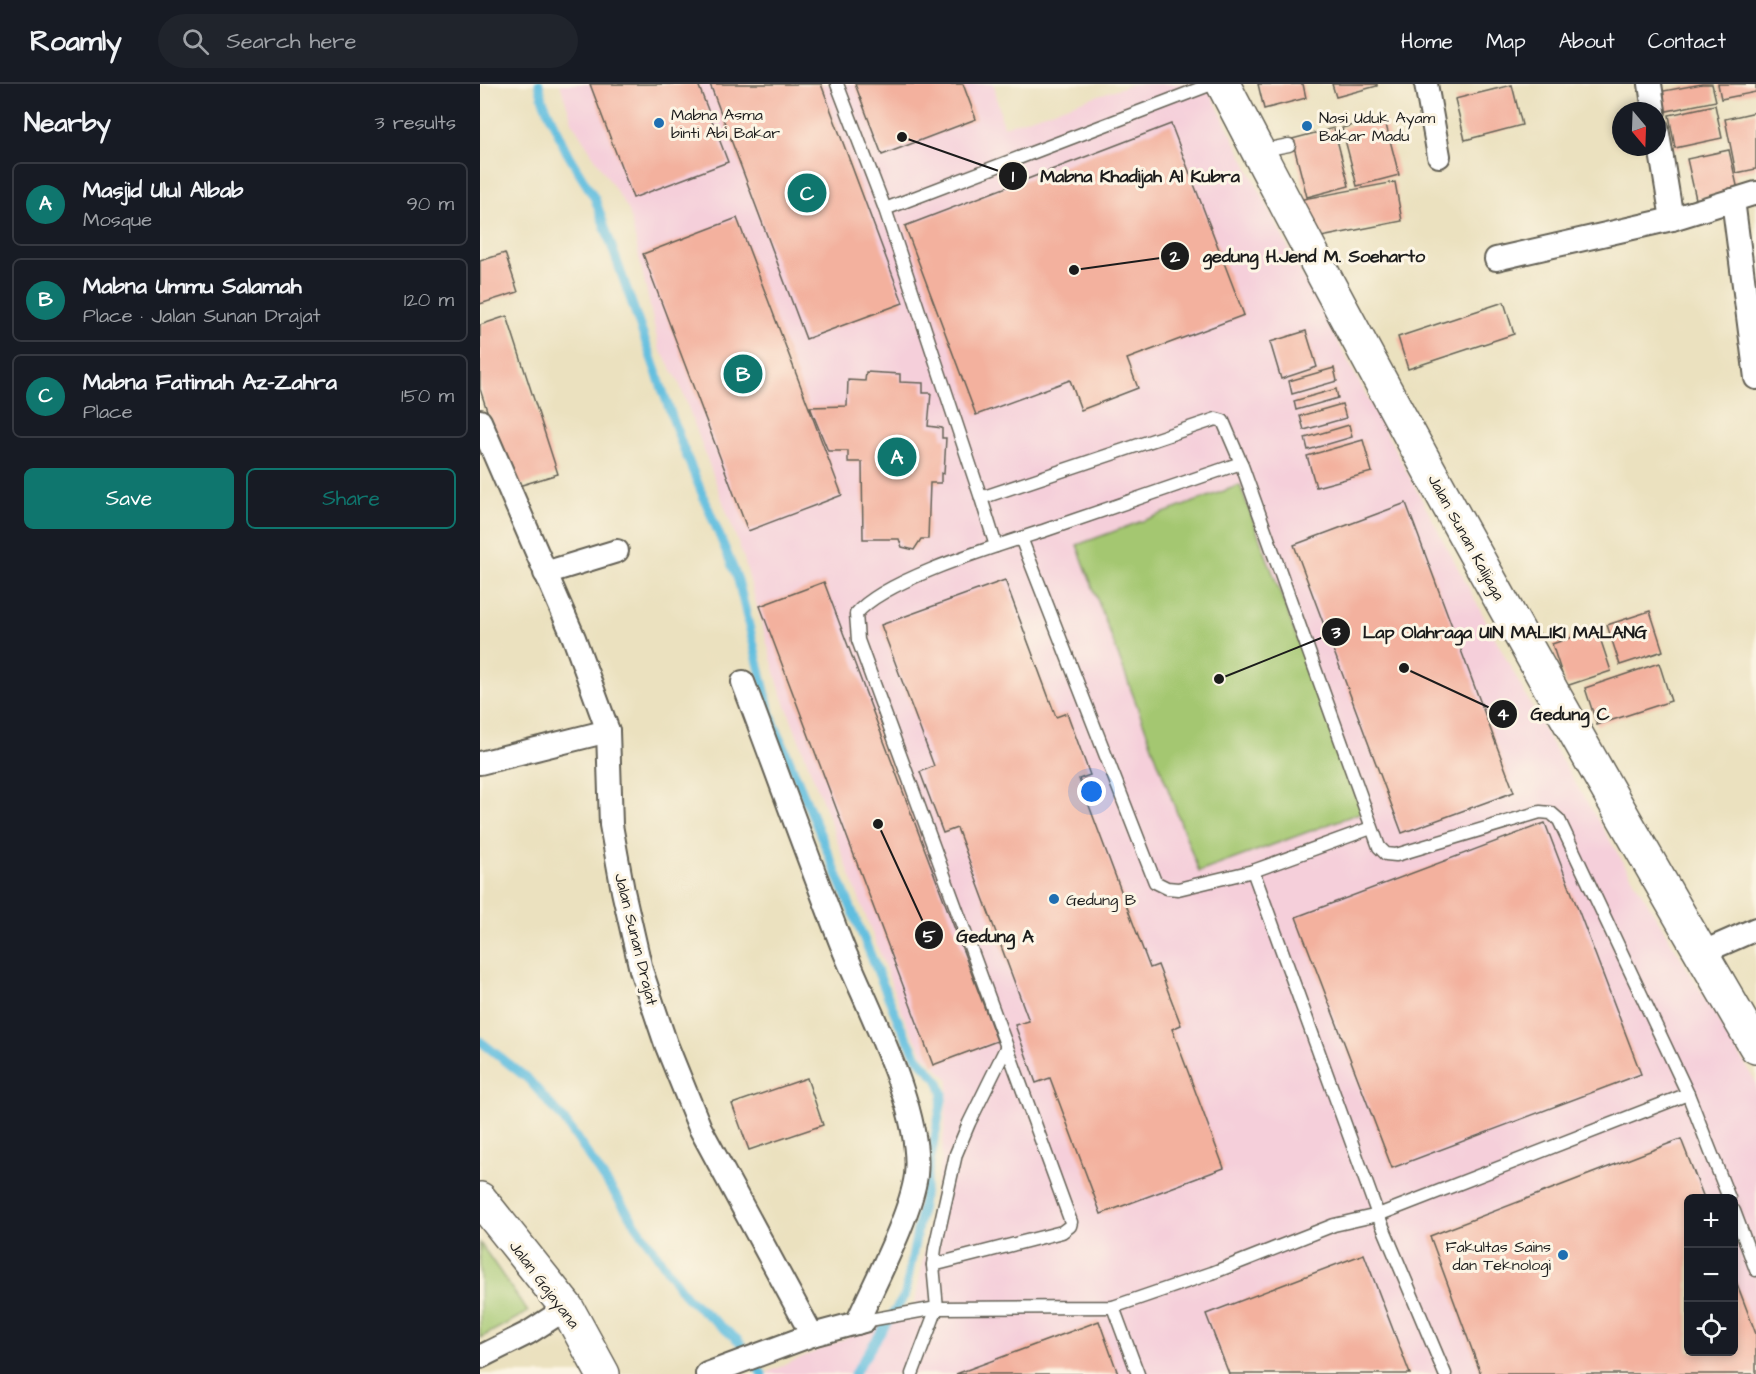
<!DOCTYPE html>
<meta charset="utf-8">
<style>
body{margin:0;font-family:"Architects Daughter",sans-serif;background:#20242c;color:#f1f3f6}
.controls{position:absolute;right:18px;bottom:18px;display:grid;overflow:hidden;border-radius:9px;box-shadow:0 3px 9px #0003}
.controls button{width:54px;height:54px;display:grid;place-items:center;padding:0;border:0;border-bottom:2px solid #363941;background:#171b24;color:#f1f3f6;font:30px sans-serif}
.compass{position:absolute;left:1132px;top:18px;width:54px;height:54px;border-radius:50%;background:#171b24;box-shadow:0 3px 9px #0003;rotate:161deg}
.you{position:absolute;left:612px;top:708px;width:21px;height:21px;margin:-15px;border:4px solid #fff;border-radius:50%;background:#1a73e8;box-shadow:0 0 0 9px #1a73e833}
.badge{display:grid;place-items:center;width:39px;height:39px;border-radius:50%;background:#0f766e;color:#fff;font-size:20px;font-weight:700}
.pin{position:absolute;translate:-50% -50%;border:3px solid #fff;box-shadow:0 2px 6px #0006}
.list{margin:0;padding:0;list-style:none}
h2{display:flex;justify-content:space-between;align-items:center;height:78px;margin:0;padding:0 24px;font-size:26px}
h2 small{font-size:20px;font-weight:400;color:#9ea1a6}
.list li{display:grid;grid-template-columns:39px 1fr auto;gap:18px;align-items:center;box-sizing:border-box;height:84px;margin:0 12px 12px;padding:0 12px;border:2px solid #363941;border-radius:9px}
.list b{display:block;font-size:22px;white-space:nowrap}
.list p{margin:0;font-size:20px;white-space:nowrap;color:#9ea1a6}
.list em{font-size:20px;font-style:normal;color:#9ea1a6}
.actions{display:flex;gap:12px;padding:18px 24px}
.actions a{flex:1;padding:14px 0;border:2px solid #0f766e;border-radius:9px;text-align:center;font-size:21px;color:#0f766e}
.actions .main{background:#0f766e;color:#fff}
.icon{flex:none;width:33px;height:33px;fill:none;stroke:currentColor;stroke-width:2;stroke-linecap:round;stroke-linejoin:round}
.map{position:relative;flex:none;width:1276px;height:1290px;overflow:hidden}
header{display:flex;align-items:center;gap:36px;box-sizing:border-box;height:84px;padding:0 30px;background:#171b24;border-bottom:2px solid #363941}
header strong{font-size:28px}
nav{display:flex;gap:33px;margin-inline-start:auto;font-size:21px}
.search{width:420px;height:54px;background:#20242c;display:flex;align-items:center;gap:15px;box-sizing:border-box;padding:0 21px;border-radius:33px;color:#9ea1a6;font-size:22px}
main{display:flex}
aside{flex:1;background:#171b24}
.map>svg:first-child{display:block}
.built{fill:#f5cfda;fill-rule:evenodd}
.green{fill:#a4c771;stroke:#607246;stroke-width:1.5}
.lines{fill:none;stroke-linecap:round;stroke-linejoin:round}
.stream{stroke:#61bedf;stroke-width:9}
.building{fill:#f3b19e}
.lane-casing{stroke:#646155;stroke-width:15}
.street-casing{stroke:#646155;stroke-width:26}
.secondary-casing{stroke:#646155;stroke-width:36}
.primary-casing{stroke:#646155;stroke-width:36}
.lane{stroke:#fff;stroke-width:12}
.street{stroke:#fff;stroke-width:22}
.secondary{stroke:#fff;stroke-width:33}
.primary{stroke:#fff;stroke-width:33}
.poi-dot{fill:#1f6fb2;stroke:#fcf5e5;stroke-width:2}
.labels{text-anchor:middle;stroke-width:6;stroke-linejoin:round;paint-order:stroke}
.poi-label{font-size:16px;fill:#1c1c1c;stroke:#fcf5e5;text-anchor:start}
.street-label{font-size:16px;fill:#1c1c1c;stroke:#fcf5e5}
.leader{fill:none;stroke:#1c1c1c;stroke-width:2}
.callout-dot{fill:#1c1c1c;stroke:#fcf5e5;stroke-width:2}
.mark-label{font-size:18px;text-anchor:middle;font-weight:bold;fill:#fff}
.callout-label{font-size:18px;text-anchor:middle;font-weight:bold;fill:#1c1c1c;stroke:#fcf5e5;stroke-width:6;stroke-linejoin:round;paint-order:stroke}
</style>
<header>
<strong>Roamly</strong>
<div class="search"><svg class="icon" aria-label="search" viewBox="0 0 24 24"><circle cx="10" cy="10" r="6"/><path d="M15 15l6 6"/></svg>Search here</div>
<nav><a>Home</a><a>Map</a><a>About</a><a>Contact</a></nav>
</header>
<main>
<aside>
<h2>Nearby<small>3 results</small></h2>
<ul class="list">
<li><span class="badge">A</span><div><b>Masjid Ulul Albab</b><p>Mosque</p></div><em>90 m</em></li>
<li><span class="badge">B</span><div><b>Mabna Ummu Salamah</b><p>Place · Jalan Sunan Drajat</p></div><em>120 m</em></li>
<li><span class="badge">C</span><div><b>Mabna Fatimah Az-Zahra</b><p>Place</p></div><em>150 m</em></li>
</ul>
<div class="actions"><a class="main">Save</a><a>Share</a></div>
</aside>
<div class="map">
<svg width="1276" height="1290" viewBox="0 0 1276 1290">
<rect width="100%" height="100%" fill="#fcf5e5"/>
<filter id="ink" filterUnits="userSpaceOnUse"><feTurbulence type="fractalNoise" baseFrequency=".0167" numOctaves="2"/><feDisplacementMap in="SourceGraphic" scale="12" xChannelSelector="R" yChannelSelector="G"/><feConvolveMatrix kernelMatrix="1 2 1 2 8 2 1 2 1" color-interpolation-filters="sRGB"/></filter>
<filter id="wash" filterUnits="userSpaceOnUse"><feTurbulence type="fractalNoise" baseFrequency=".008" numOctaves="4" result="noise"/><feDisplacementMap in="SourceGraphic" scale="24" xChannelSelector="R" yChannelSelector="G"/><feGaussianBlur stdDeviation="1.35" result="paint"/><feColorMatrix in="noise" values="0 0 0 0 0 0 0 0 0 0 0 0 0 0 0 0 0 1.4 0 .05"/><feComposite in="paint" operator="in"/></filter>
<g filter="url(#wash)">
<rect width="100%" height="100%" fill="#ebe1bf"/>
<!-- built -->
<path class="built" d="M80 0H514L523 43 652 0H726L816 179 1070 657 1276 998V1290H284L434 1224 461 1077 469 996 443 970 425 936 299 603 264 475 198 296 179 264 149 127 93 40ZM1208 1114H1254V1268H1208Z"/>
<!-- green -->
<g class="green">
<path d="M760 401 882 728 719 788 597 461Z"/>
<path d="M0 1159 48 1228 0 1254Z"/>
</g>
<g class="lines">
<!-- stream -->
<g class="stream">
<path d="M59 0 63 16 86 67 115 115 202 361 258 496 291 632 419 939 437 973 458 996 463 1010 425 1211 374 1290"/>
<path d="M0 957 48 995 84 1036 206 1213 259 1257 282 1290"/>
</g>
</g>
<g id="blocks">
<!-- building -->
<g class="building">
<path d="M110 0H218L248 78 153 114Z"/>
<path d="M230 0H341L423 219 326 255Z"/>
<path d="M375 0H483L496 35 402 71Z"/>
<path d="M778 0H823L826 14 784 25Z"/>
<path d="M852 0H897V2L856 13Z"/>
<path d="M1222 0H1232L1236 17 1182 28 1178 8Z"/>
<path d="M1238 0H1276V8L1241 15Z"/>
<path d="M1032 1 1042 41 985 56 975 15Z"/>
<path d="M1235 21 1242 54 1195 64 1189 31Z"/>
<path d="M1276 28V85L1256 89 1245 35Z"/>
<path d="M904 33 919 91 877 102 862 44Z"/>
<path d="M691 40 764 231 647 275 658 304 601 326 590 296 496 331 425 142Z"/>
<path d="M854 44 869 102 827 113 812 55Z"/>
<path d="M1249 66 1258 106 1216 115 1207 75Z"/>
<path d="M915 98 922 137 831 155 823 115Z"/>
<path d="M257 134 362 411 268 447 163 170Z"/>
<path d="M25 169 38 208 0 220V177Z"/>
<path d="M1024 218 1034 250 928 285 918 253Z"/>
<path d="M27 232 78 390 32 404 0 305V241Z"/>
<path d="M826 247 837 283 801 295 790 258Z"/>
<path d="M854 284 857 297 812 310 809 297Z"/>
<path d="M386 288 420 290V298L443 299V309H451L448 342 462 344V354H466L464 390 461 389V399H450L448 455H441L434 466 422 463 419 455H383L382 378H368V367H348L330 323 367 322 368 296 385 297Z"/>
<path d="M856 305 858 314 816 326 814 317Z"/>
<path d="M862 320 866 334 824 346 820 332Z"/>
<path d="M869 341 872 353 828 366 825 354Z"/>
<path d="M883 356 892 388 836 403 827 372Z"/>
<path d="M926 419 1034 708 922 749 814 461Z"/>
<path d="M525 496 576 633 587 629 610 691 599 695 670 884 678 881 701 941 692 945 744 1084 621 1130 570 994 556 999 535 941 549 937 477 744 463 749 440 688 454 682 401 541Z"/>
<path d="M344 498 517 957 453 981 280 522Z"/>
<path d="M1170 527 1183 567 1140 581 1127 541Z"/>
<path d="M1117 545 1131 587 1086 602 1072 560Z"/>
<path d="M1179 579 1191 617 1117 641 1105 604Z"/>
<path d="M1065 739 1161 990 912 1084 816 833Z"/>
<path d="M327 994 343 1041 269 1066 252 1020Z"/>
<path d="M1201 1055 1224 1114H1208V1268H1254V1192L1276 1250V1290H1001L950 1152Z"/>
<path d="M884 1170 930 1290H749L726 1230Z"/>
<path d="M619 1237 638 1290H476Z"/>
</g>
</g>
</g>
<g filter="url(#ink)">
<use href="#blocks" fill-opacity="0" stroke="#646155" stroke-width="1.5"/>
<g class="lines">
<defs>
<g id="lane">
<path d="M357 0 405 125 501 414 736 335 743 337 761 379 899 763 906 770 916 771 1060 728 1071 729 1079 736 1208 1010 1249 1114"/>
<path d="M779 67 809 61"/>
<path d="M405 125 732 0"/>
<path d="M501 414 516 462"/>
<path d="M541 454 675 798 687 804 698 805 773 787 891 744"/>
<path d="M773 787 898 1131 965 1290"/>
<path d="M1254 1127 1276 1186"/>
<path d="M453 1181 582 1148 590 1142 591 1138 378 556 376 530C404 495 520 461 566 446 631 424 696 401 761 379"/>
<path d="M633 1223 658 1290"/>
<path d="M384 1237 457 1224 633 1223 732 1189 854 1141 898 1131 1208 1010"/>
<path d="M432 1290 457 1224 453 1181 455 1164 476 1070 489 1039 526 964"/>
</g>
<g id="street">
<path d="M946 0 959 72"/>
<path d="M1170 0 1174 27"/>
<path d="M1177 44 1192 135"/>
<path d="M1253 116 1276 294"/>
<path d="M1016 175 1192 135 1276 109"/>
<path d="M0 337 94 554 128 647 131 741 143 807 161 886 186 960 220 1044 332 1251"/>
<path d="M65 489 137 467"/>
<path d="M263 598C296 685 327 772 361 859 385 920 443 1025 436 1091 431 1131 394 1200 377 1239"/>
<path d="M0 679 128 647"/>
<path d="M1221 869 1276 845"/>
<path d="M0 1273 48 1249 87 1224"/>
<path d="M227 1290 332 1251 384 1237"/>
</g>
<path id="secondary" d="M743 0C912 326 1091 646 1276 963"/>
<path id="primary" d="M0 1115 87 1224 123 1290"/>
</defs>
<!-- lane casing -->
<use href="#lane" class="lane-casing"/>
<!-- street casing -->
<use href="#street" class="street-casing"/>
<!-- secondary casing -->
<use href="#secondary" class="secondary-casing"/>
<!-- primary casing -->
<use href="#primary" class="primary-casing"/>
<!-- lane -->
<use href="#lane" class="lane"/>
<!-- street -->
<use href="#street" class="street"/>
<!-- secondary -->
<use href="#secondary" class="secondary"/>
<!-- primary -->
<use href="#primary" class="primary"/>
</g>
</g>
<!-- markers -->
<g class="poi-dot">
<circle cx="179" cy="39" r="6"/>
<circle cx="827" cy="42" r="6"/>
<circle cx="574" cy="815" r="6"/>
<circle cx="1083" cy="1171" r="6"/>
</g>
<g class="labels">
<!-- poi labels -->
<g class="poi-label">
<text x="191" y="36">Mabna Asma<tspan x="191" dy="18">binti Abi Bakar</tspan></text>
<text x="839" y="39">Nasi Uduk Ayam<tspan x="839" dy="18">Bakar Madu</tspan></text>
<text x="586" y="821">Gedung B</text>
<text x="1071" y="1168" text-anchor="end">Fakultas Sains<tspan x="1071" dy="18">dan Teknologi</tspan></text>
</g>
<!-- street labels -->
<g class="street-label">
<text transform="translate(987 453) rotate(61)" y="6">Jalan Sunan Kalijaga</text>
<text transform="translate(157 855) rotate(76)" y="6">Jalan Sunan Drajat</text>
<text transform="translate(65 1200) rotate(53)" y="6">Jalan Gajayana</text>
</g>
</g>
<!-- callouts -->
<path class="leader" d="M422 53L533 92M594 186L695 172M739 595L856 548M924 584L1023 630M398 740L449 851"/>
<g class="callout-dot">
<circle cx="422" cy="53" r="6"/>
<circle cx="594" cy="186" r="6"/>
<circle cx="739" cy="595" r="6"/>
<circle cx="924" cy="584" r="6"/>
<circle cx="398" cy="740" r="6"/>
<circle cx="533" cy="92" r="15"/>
<circle cx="695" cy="172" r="15"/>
<circle cx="856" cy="548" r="15"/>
<circle cx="1023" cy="630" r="15"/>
<circle cx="449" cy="851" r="15"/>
</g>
<g class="mark-label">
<text x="533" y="98">1</text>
<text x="695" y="178">2</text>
<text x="856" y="554">3</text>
<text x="1023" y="636">4</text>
<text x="449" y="858">5</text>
</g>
<g class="callout-label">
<text x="660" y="98">Mabna Khadijah Al Kubra</text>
<text x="834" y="178">gedung H.Jend M. Soeharto</text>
<text x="1025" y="554">Lap Olahraga UIN MALIKI MALANG</text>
<text x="1090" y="636">Gedung C</text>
<text x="515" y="858">Gedung A</text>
</g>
</svg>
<div class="controls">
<button>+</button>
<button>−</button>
<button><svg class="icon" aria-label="locate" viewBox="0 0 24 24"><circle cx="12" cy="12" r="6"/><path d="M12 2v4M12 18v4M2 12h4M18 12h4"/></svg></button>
</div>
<svg class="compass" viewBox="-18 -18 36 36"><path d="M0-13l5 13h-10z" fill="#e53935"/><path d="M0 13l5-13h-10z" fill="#9ea1a6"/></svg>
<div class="you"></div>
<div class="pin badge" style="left:417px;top:373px">A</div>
<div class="pin badge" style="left:263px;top:290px">B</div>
<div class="pin badge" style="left:327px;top:109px">C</div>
</div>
</main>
